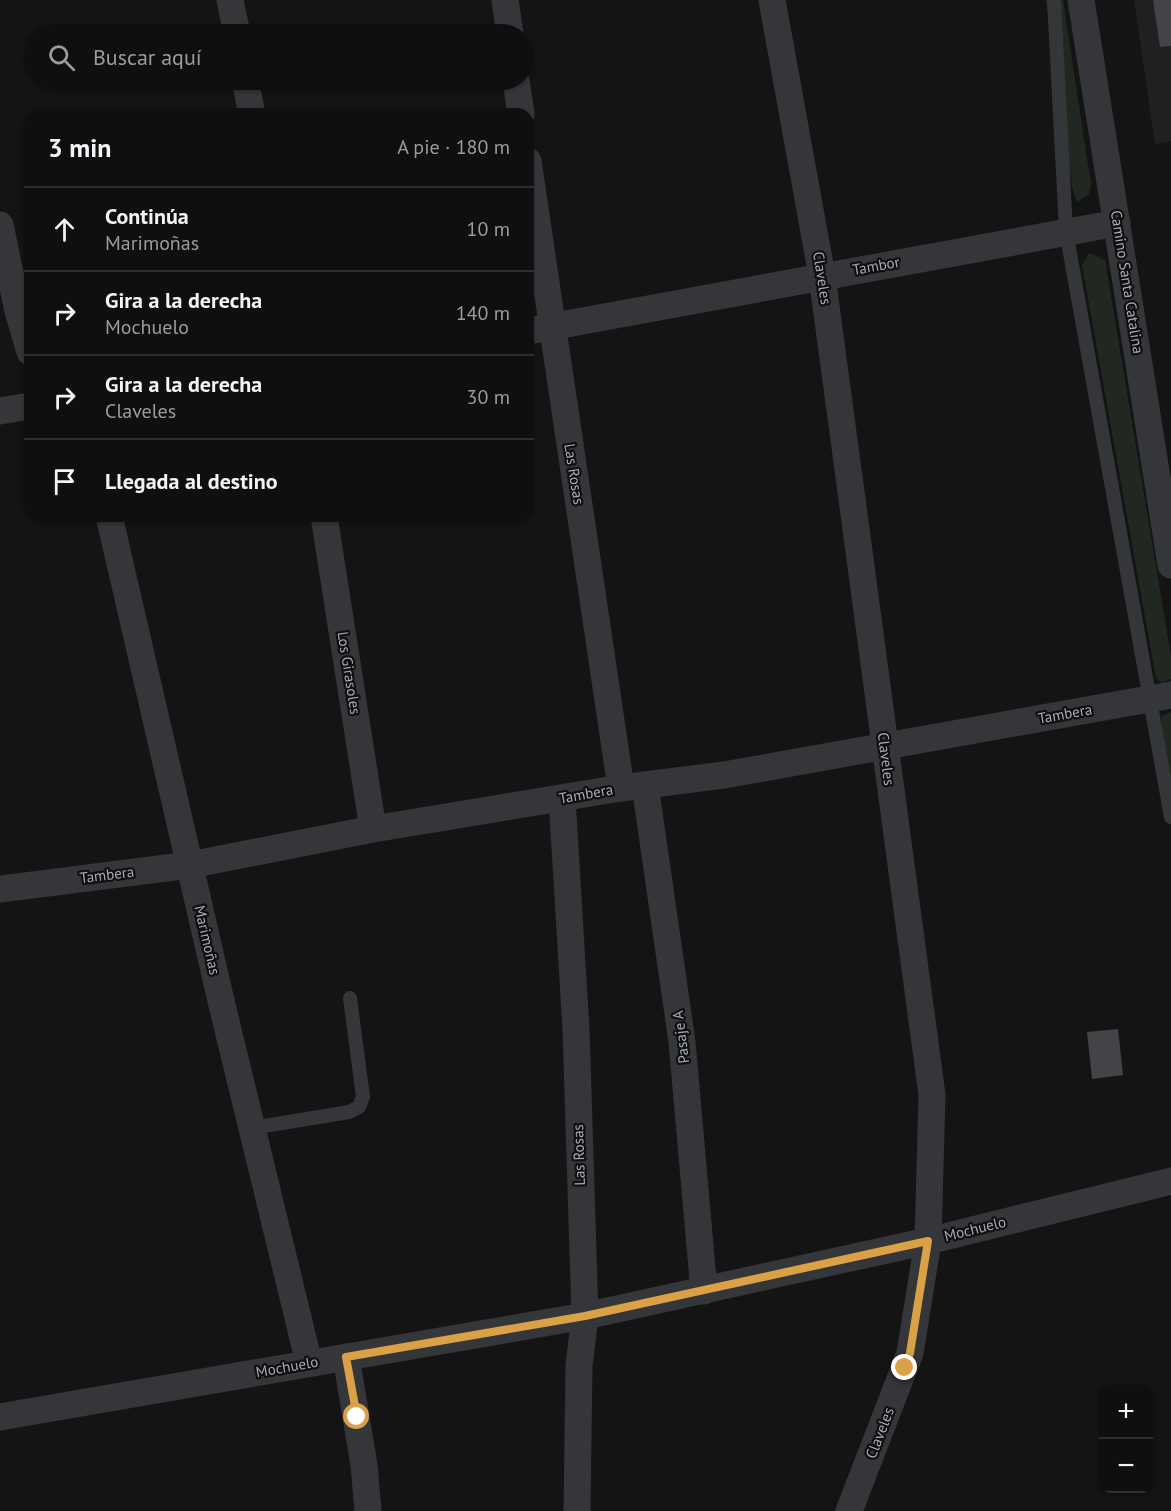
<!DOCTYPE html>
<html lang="es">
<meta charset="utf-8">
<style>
body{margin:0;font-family:"PT Sans",sans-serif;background:#181819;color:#f1f3f6}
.controls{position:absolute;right:18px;bottom:18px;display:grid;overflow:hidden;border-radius:12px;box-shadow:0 2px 4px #0004}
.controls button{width:54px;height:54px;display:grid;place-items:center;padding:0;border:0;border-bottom:2px solid #2f2f30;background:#0f0f10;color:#f1f3f6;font:30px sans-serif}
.stop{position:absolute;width:18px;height:18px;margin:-14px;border:4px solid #daa147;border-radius:50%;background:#fff}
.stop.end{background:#daa147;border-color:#fff;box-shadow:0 2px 6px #0008}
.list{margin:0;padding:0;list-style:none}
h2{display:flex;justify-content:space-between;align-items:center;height:78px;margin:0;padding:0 24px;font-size:26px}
h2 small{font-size:20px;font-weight:400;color:#9b9c9f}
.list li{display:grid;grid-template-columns:39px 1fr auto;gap:18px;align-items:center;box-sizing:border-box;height:84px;padding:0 24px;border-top:2px solid #2f2f30}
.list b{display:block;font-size:22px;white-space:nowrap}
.list p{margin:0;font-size:20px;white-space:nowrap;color:#9b9c9f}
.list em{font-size:20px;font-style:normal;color:#9b9c9f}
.icon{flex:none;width:33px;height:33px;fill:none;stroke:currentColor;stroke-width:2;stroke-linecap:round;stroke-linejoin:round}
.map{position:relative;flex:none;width:1171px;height:1511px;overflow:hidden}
.search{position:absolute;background:#0f0f10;box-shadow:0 2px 4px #0004;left:24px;top:24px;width:510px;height:66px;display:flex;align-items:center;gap:15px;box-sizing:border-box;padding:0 21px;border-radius:33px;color:#9b9c9f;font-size:22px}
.panel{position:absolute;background:#0f0f10;box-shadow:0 2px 4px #0004;left:24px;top:108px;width:510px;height:414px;border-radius:18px}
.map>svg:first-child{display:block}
.built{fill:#202022}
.green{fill:#212821}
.building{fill:#434448}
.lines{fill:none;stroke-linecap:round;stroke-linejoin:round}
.service{stroke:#35363a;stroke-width:14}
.minor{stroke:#35363a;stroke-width:27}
.route{stroke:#daa147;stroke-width:8}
.labels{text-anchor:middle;stroke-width:4.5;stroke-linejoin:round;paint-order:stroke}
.street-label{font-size:15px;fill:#a7acb4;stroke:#0f0f10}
</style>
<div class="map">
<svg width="1171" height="1511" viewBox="0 0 1171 1511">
<rect width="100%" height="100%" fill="#141415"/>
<!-- built -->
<path class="built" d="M1134 0H1171V141L1155 144Z"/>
<!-- green -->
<g class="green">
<path d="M1046 0H1063L1091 185 1089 194 1077 202 1073 191Z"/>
<path d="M1089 253 1105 260 1171 656V679L1162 683 1156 678 1082 265Z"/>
<path d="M1171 712V785L1161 725 1162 716Z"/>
</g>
<!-- building -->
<g class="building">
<path d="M1153 0H1171V46L1160 47Z"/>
<path d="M1118 1029 1123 1075 1092 1079 1087 1032Z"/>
</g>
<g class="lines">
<!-- service -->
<g class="service">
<path d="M1054 0 1066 231 1171 817"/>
<path d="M252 1128 349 1112 359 1107 363 1097 350 998"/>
</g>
<!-- minor -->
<g class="minor">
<path d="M230 0 237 34"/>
<path d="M505 0 510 34"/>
<path d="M772 0 822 276 932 1095 928 1241 910 1353 849 1511"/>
<path d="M1081 0 1171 565"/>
<path d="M245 80 252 114"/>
<path d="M516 80 521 114"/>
<path d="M528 161 621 788"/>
<path d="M0 225 18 311 30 352"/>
<path d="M528 331 1117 223"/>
<path d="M0 411 30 406"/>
<path d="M109 516 222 1005 309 1363"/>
<path d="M324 516 373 829"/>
<path d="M645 785 682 1042 704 1291"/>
<path d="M562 798 576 1029 585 1316 579 1366 577 1511"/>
<path d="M0 889 190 865 373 829 621 788 724 775 1171 695"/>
<path d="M346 1357 364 1465 368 1511"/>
<path d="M0 1417 585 1316 928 1241 1171 1181"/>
</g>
</g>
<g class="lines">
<!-- route -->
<path class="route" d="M357 1417 346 1357 585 1316 928 1241 910 1353 905 1368"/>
</g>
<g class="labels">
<!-- street labels -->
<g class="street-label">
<text transform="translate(876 266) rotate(-10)" y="5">Tambor</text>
<text transform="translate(822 278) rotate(81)" y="5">Claveles</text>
<text transform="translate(1127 282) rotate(81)" y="5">Camino Santa Catalina</text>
<text transform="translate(574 474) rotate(81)" y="5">Las Rosas</text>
<text transform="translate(349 673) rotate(81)" y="5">Los Girasoles</text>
<text transform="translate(1065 714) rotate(-10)" y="5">Tambera</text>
<text transform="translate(886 759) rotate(83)" y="5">Claveles</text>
<text transform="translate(586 794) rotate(-10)" y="5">Tambera</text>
<text transform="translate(107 875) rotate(-7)" y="5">Tambera</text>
<text transform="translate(207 940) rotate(77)" y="5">Marimoñas</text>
<text transform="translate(681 1037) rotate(-97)" y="5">Pasaje A</text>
<text transform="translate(579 1155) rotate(-92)" y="5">Las Rosas</text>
<text transform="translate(975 1229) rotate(-14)" y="5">Mochuelo</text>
<text transform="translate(287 1367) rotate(-10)" y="5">Mochuelo</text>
<text transform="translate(880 1433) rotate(-69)" y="5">Claveles</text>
</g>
</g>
</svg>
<div class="controls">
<button>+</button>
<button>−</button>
</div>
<div class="stop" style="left:357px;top:1417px"></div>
<div class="stop end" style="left:905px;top:1368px"></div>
<div class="search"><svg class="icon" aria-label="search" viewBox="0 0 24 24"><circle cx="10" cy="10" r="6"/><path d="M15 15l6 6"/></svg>Buscar aquí</div>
<section class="panel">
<h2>3 min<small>A pie · 180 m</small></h2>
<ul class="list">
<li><svg class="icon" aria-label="ahead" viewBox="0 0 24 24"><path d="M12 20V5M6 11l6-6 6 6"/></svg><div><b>Continúa</b><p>Marimoñas</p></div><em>10 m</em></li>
<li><svg class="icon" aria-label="right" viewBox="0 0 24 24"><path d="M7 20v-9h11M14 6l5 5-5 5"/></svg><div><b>Gira a la derecha</b><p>Mochuelo</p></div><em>140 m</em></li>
<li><svg class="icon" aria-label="right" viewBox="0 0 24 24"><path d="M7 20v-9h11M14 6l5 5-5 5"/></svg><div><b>Gira a la derecha</b><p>Claveles</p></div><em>30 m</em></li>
<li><svg class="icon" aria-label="arrive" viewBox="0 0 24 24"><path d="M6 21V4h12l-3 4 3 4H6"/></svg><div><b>Llegada al destino</b></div></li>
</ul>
</section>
</div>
